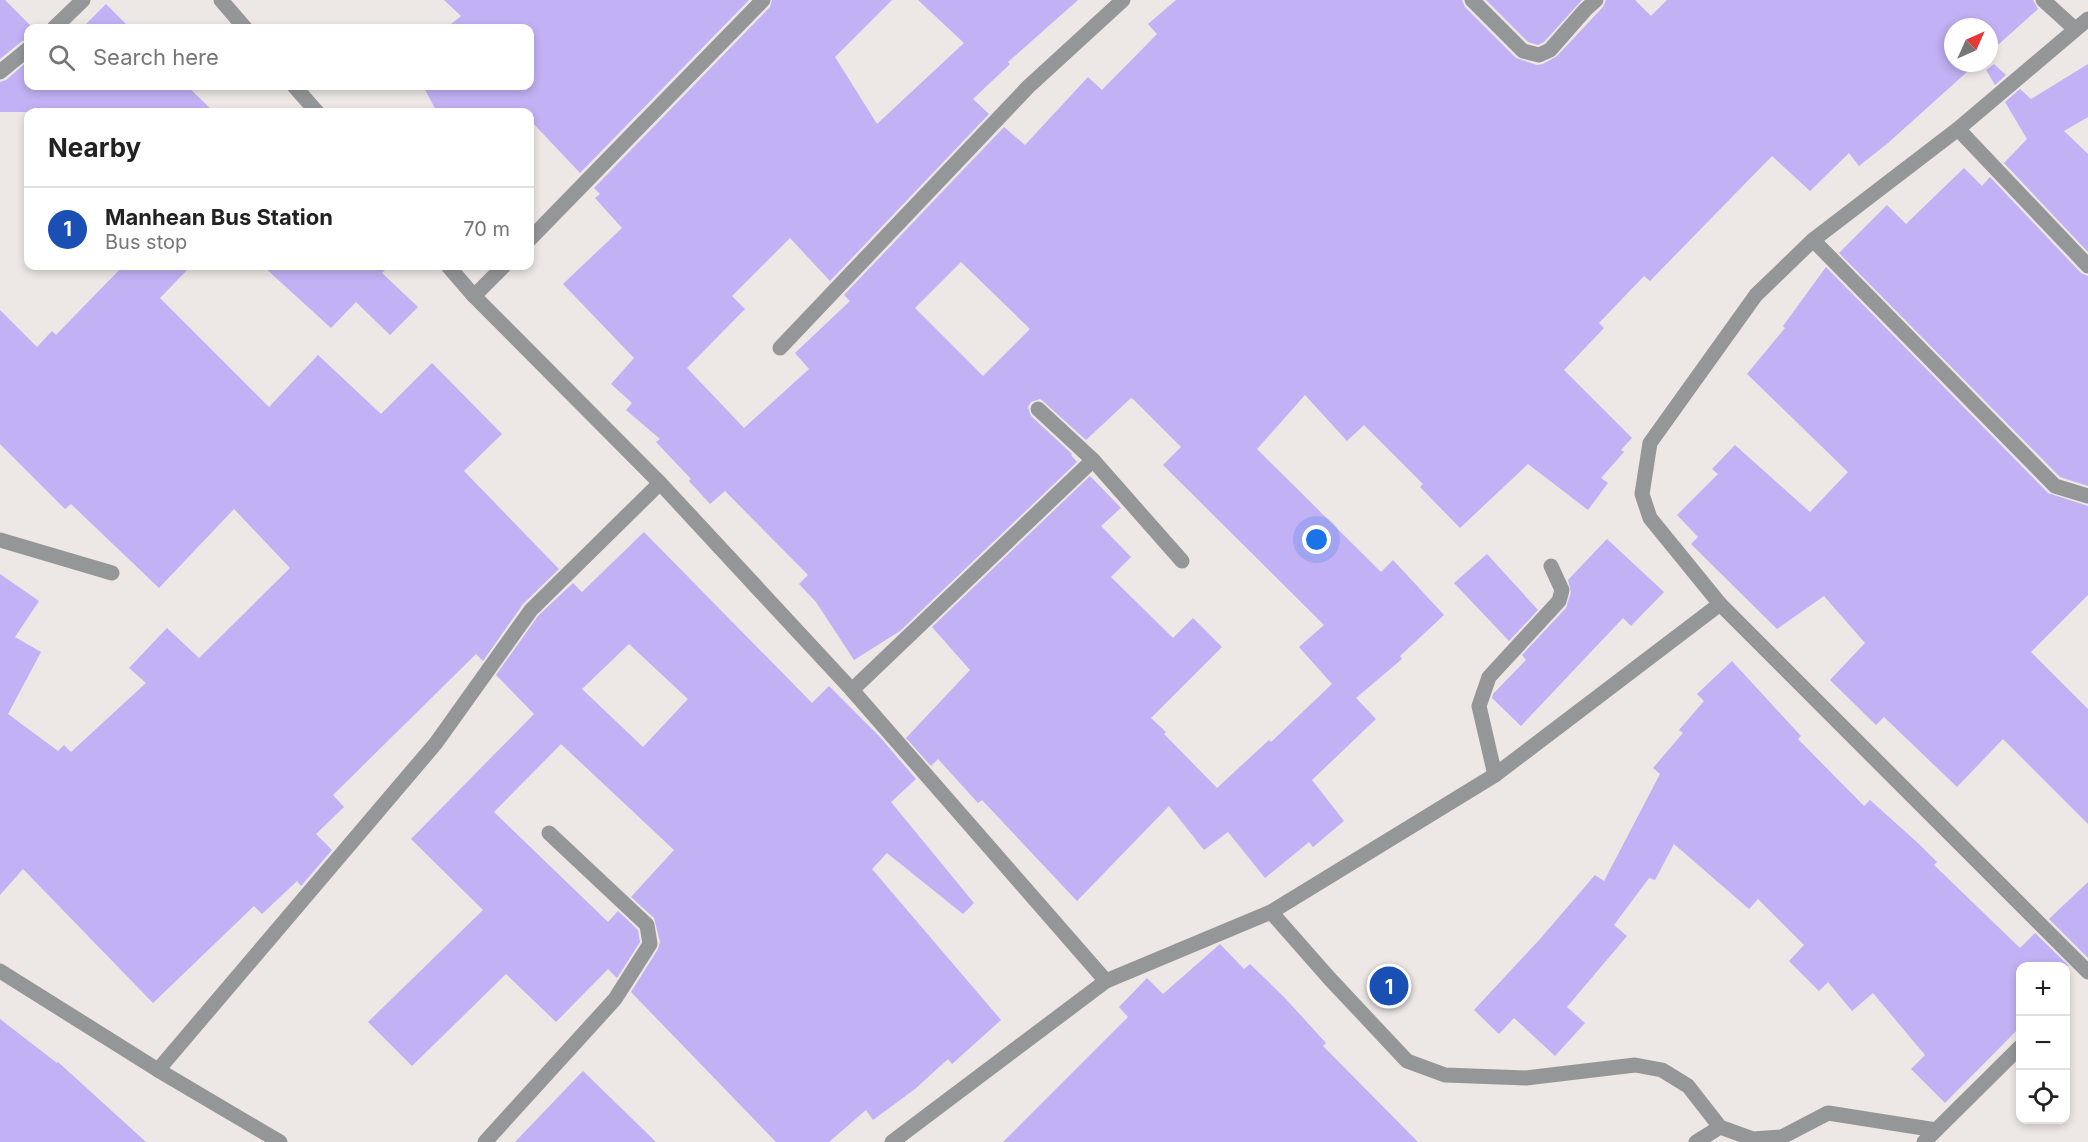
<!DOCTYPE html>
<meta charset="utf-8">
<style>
body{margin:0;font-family:Inter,sans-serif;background:#f2f2f2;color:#222}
.controls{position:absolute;right:18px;bottom:18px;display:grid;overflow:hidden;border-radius:12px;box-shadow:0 3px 9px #0003}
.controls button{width:54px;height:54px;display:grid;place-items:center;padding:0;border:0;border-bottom:2px solid #e0e0e0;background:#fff;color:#222;font:30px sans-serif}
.compass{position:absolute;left:1944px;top:18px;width:54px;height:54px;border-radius:50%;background:#fff;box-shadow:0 3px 9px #0003;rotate:45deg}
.you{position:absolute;left:1317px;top:540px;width:21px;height:21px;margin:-15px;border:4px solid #fff;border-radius:50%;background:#1a73e8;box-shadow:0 0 0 9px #1a73e833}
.badge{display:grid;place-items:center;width:39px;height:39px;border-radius:50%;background:#1c7c2d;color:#fff;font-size:20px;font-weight:700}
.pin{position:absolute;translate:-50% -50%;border:3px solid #fff;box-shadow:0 2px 6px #0006}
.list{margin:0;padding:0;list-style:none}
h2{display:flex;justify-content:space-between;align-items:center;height:78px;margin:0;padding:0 24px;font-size:26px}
h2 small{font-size:20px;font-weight:400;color:#767676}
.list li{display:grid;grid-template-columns:39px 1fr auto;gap:18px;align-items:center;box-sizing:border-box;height:84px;padding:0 24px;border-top:2px solid #e0e0e0}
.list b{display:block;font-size:22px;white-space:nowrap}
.list p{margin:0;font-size:20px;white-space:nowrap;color:#767676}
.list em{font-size:20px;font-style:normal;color:#767676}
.icon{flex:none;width:33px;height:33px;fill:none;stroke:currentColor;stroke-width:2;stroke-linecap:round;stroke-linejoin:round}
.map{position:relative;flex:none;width:2088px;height:1142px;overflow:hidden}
.search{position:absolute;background:#fff;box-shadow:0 3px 9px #0003;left:24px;top:24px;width:510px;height:66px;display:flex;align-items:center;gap:15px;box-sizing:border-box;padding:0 21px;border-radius:12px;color:#767676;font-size:22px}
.panel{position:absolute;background:#fff;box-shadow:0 3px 9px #0003;left:24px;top:108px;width:510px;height:162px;border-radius:12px}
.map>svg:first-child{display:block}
.building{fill:#c2b1f4;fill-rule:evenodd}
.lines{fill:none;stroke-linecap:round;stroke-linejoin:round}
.service{stroke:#959698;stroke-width:15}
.minor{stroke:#959698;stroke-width:15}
</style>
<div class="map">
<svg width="2088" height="1142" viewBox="0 0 2088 1142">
<rect width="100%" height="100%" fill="#ede7e5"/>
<!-- building -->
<g class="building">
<path d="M0 0H5L33 28H28V40L22 41 0 59Z"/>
<path d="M444 0H749L580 173 530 120V112H437L423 86H530V28H446L461 16Z"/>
<path d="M772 0H892L835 57 877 124 964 43 918 0H1078L1008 62 1010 64 973 99 989 114 830 281 790 238 732 296 745 309 687 368 744 428 809 369 795 353 850 301 844 295 1004 127 1025 145 1088 77 1102 90 1157 34 1148 24 1176 0H1462L1465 7 1516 58 1537 65 1543 64 1557 56 1603 7 1606 0H1635L1651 16 1667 0H2033L2038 9 1989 53V27H1953V63H1977L1888 143 1859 166 1849 153 1810 191 1772 156 1650 281 1644 276 1599 323 1604 328 1564 370 1632 438 1621 450 1624 452 1601 478 1608 483 1588 510 1528 464 1460 528 1420 487 1423 484 1364 425 1347 441 1305 395 1257 449 1381 572 1393 560 1444 615 1400 656 1402 659 1356 698 1376 719 1312 780 1344 821 1313 847 1309 842 1265 878 1228 832 1204 850 1169 806 1077 901 982 800 978 803 938 759 931 766 906 738 970 670 932 627 1090 476 1121 508 1101 526 1131 557 1111 577 1173 638 1193 618 1222 647 1151 718 1166 732 1164 734 1217 788 1269 740 1271 742 1332 684 1299 647 1324 625 1163 465 1181 447 1133 399 1131 398 1086 440 1044 402 1040 399 1031 402 1028 407 1031 416 1072 454 1071 455 1077 462 900 631 854 660 816 602 799 584 808 575 725 491 710 504 689 481 691 479 656 442 660 439 626 410 632 403 611 384 634 358 563 284 622 228 595 198 600 194 594 188 770 7ZM961 262 1030 329 983 376 915 308Z"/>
<path d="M1486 0H1582L1544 42 1538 45 1528 42Z"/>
<path d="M106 4 130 28H82Z"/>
<path d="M28 61V86H187L214 112H0V82L6 80Z"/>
<path d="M1994 64 2006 75 1995 85 1986 70Z"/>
<path d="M2088 64V117L2064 131 2088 154V252L2004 163 2027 139 2005 102 2020 89 2031 99Z"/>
<path d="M1964 168 1982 186 1990 177 2081 273 2088 276V486L2060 477 1839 253 1887 205 1906 224Z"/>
<path d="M123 266H191L160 298 269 407 318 355 381 414 432 363 502 434 464 471 559 569 523 604 483 661 476 654 333 795 344 807 316 834 332 850 307 879 301 886 297 881 262 914 254 906 153 1003 23 869 0 895V574L39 601 15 637 41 652 8 714 58 751 64 745 71 752 146 683 129 668 167 628 199 658 290 568 234 509 159 588 71 504 65 509 0 444V310L37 347 52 331 56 335Z"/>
<path d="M263 266H389L382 273 418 307 390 335 356 302 331 328Z"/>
<path d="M1826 267 2048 493 2088 506V595L2031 652 2088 709V824L2003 739 1957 787 1884 717 1876 725 1830 680 1865 643 1824 596 1777 629 1691 544 1698 537 1677 515 1718 474 1712 469 1735 445 1810 512 1848 472 1747 374 1785 328 1783 326Z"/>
<path d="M644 532 812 703 829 686 879 736 916 779 891 802 974 903 963 914 887 853 872 869 1001 1020 952 1064 948 1059 915 1089 873 1120 866 1110 829 1142H776L631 992 658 949 660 942 654 918 631 897 674 850 561 744 494 812 608 922 618 911 638 930 640 942 617 978 608 969 556 1022 506 974 412 1066 368 1022 483 910 411 839 534 714 496 675 538 616 573 583 582 592ZM629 644 688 699 643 747 582 689Z"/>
<path d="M1607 539 1664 592 1631 626 1623 618 1521 726 1492 698 1493 694 1526 660 1522 655 1566 608 1571 592 1568 580Z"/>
<path d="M1487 554 1538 610 1509 641 1454 583Z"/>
<path d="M1732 661 1801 736 1798 739 1864 806 1870 800 1919 844 1937 862 1934 865 2020 948 2035 933 2069 966H2020V1027L1945 1103 1911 1069 1925 1055 1873 993 1852 1011 1828 982 1819 991 1789 961 1804 945 1758 899 1749 909 1674 844 1655 880 1649 878 1614 925 1627 936 1567 1007 1585 1023 1555 1056 1514 1018 1499 1034 1474 1010 1540 939 1595 875 1604 881 1660 774 1653 768 1683 733 1679 730 1704 701 1697 694Z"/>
<path d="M2088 882V958L2049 919Z"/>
<path d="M1220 944 1244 969 1250 964 1284 997 1326 1043 1323 1046 1418 1142H1003L1128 1017 1119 1007 1147 978 1163 994Z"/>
<path d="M0 1019 57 1063 58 1062 146 1142H0Z"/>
<path d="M583 1071 656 1142H515Z"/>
</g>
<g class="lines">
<!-- service -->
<g class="service">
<path d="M1038 409 1093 460 1182 561"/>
<path d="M852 690 1093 460"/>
</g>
<!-- minor -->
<g class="minor">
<path d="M221 0 245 28"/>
<path d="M1472 0 1523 51 1539 55 1550 50 1585 10 1596 0"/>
<path d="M2043 0 2075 29"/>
<path d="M2088 19 1958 129 1813 240 1756 295 1650 443 1642 494 1650 518 1720 604 2088 972"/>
<path d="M54 28 83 0"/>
<path d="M0 72 28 49"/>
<path d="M294 86 317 112"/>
<path d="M1958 129 2088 266"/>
<path d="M530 239 763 0"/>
<path d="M1813 240 2055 486 2088 496"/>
<path d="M448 266 474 296"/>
<path d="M504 266 474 296 660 483 852 690 1106 981 892 1142"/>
<path d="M780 348 1028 87 1123 0"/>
<path d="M0 540 112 573"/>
<path d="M1495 775 1479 706 1489 677 1559 601 1562 590 1551 566"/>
<path d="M1271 912 1330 979 1407 1061 1445 1075 1526 1078 1635 1065 1662 1070 1688 1086 1720 1127 1753 1139 1782 1137 1828 1113 1936 1130"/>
<path d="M0 971 158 1070 280 1142"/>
<path d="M1106 981 1271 912 1495 775 1720 604"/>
<path d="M158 1070 436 743 531 610 660 483"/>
<path d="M485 1142 615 999 650 944 647 925 549 833"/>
<path d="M1696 1142 1720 1127"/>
<path d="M1924 1142 2020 1047"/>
</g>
</g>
</svg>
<div class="controls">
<button>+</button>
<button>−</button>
<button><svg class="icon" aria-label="locate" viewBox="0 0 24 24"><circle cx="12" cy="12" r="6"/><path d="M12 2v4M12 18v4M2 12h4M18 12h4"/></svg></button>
</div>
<svg class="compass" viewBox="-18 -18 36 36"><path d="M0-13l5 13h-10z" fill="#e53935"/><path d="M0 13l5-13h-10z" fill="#767676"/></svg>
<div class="you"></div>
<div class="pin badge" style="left:1389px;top:986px;background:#1a4fb4">1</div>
<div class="search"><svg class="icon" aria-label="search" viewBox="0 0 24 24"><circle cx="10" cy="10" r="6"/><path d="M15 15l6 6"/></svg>Search here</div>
<section class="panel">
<h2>Nearby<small></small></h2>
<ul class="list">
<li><span class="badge" style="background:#1a4fb4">1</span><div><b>Manhean Bus Station</b><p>Bus stop</p></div><em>70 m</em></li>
</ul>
</section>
</div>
